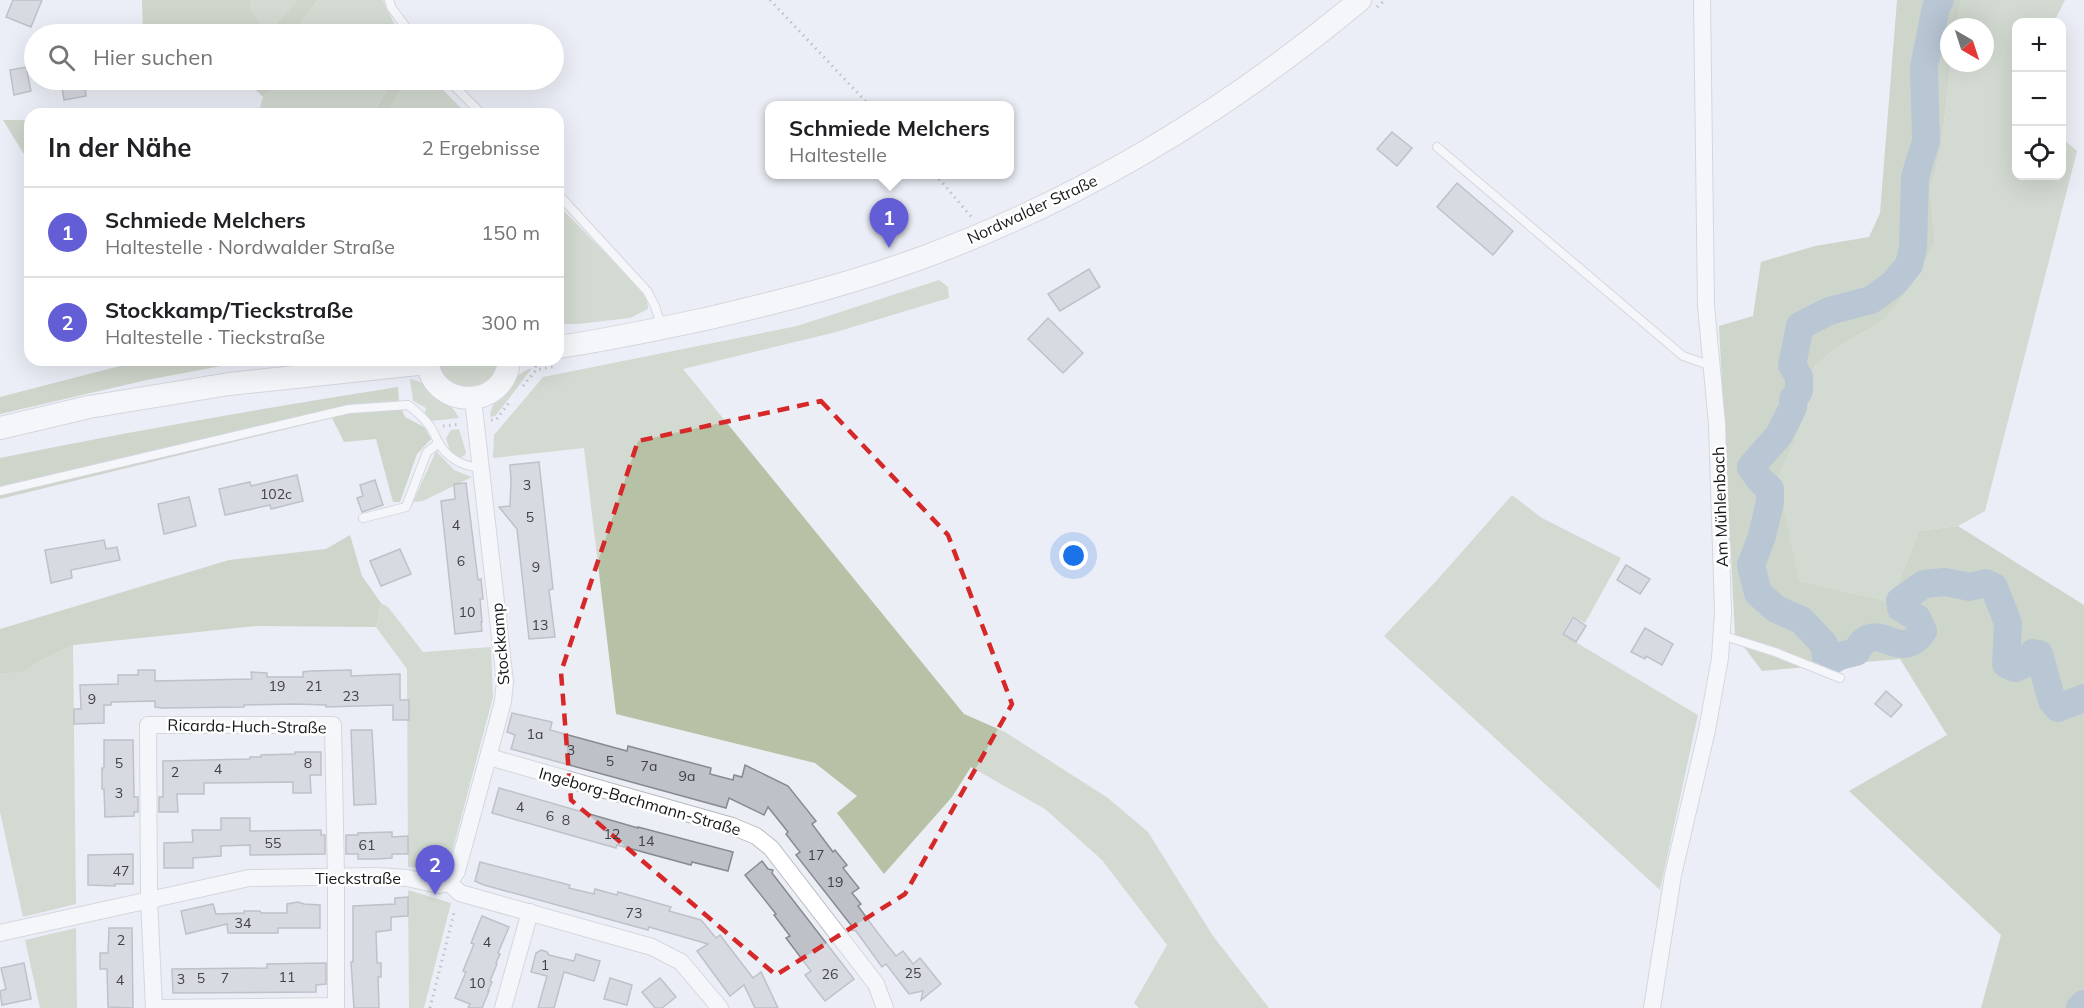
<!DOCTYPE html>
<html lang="de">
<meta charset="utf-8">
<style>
body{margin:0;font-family:Mulish,sans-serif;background:#f6f6f6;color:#202124}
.controls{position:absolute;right:18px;top:18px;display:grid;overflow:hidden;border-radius:12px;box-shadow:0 6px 24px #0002}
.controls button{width:54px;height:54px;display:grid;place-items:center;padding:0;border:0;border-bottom:2px solid #e0e0e0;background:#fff;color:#202124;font:30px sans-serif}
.compass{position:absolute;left:1940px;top:18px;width:54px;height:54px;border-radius:50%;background:#fff;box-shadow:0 6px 24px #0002;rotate:141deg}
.you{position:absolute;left:1074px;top:556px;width:21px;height:21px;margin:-15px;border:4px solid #fff;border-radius:50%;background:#1a73e8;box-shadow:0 0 0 9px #1a73e833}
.badge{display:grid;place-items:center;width:39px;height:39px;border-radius:50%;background:#635dd6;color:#fff;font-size:20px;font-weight:700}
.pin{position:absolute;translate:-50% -50px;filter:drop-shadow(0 2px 3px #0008)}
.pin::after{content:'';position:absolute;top:32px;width:21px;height:18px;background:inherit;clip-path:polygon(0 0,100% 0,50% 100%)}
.popup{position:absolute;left:765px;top:101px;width:249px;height:78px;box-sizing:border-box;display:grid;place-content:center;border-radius:12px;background:#fff;filter:drop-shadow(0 2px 4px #0005);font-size:20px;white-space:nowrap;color:#757577}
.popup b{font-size:22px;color:#202124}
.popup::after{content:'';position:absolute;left:50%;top:100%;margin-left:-12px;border:12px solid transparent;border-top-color:#fff}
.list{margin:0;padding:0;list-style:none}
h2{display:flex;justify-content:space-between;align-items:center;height:78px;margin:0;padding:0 24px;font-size:26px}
h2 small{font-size:20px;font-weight:400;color:#757577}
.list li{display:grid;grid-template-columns:39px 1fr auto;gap:18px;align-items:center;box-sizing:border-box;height:90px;padding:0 24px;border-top:2px solid #e0e0e0}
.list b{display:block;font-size:22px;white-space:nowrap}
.list p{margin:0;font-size:20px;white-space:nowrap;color:#757577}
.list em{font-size:20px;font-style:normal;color:#757577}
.icon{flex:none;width:33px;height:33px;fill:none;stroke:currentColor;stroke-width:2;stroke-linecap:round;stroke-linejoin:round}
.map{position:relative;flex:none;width:2084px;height:1008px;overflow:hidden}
.search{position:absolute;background:#fff;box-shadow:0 6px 24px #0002;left:24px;top:24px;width:540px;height:66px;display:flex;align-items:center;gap:15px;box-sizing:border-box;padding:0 21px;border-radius:33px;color:#757577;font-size:22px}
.panel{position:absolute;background:#fff;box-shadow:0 6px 24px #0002;left:24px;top:108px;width:540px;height:258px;border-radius:18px}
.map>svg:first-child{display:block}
.green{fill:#b7c1a5}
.forest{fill:#abb697}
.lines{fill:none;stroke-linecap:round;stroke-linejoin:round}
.river{stroke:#7c98ae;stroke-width:28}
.building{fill:#bec2c8;stroke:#878b90;stroke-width:1.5}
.lane-casing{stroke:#b7bac0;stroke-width:10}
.street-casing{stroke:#b7bac0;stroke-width:18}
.secondary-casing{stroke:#b7bac0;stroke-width:24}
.path{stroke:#8a8c90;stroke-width:3;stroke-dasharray:1.5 4.5;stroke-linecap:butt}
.lane{stroke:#fff;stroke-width:8}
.street{stroke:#fff;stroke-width:16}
.secondary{stroke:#fff;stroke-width:22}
.marked{fill:none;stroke:#d62828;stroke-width:4.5;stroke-dasharray:12 8;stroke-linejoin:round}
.labels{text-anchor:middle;stroke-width:5;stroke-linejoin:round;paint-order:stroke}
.number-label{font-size:14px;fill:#404245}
.street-label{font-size:16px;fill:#161719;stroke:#fff}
</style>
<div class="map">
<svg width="2084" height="1008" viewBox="0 0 2084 1008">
<rect width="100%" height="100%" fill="#ebeef5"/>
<!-- green -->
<g class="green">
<path d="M252 0H297L270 31 260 23 250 8Z"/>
<path d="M318 0H383L399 34H292Z"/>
<path d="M1961 0H2065L2054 22H2016V176H2062V138L2077 151 1985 511 1958 526 1919 531 1891 602 1798 581 1776 479 1808 409 1814 367 1836 348 1882 321 1935 240 1930 191 1941 148 1951 63H1985V27H1956Z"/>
<path d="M282 80H393L372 114H258L263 97Z"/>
<path d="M408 80H433L467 114H386Z"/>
<path d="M558 205 639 287 647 299 648 309 630 318 578 324H558Z"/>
<path d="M939 280 948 287 949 298 836 332 683 369 964 714 1005 732 1108 798 1148 832 1213 936 1269 1008H1139L1134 1003 1167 945 1102 860 1045 809 971 767 952 797 884 874 837 813 857 796 815 763 616 714 584 448 493 458 494 435 543 377 797 326Z"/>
<path d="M437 360H499C493 387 459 399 442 374 439 370 438 364 437 360Z"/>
<path d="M532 368 501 409 495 416 490 417C490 400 516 372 532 368Z"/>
<path d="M410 379C430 383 450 401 459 418L431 421 424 416 426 408 413 401Z"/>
<path d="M459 429 466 452 465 455 460 458 450 451 446 438 451 430Z"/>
<path d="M436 451 454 470 472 477 423 501 413 502Z"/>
<path d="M1512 495 1542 518 1621 558 1585 623 1572 616 1562 634 1698 715 1660 890 1384 636 1438 579Z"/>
<path d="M381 603 388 607 423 652 491 647 493 697 450 860 441 870 408 867 407 669 376 627Z"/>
<path d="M73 645 76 904 23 917 0 812V674L24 672 40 661Z"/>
<path d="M408 890 451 903 424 1008H409Z"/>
<path d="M76 928 77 1008H40L25 940Z"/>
</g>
<!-- forest -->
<g class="forest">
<path d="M142 0H252L250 8 260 23 270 31 297 0H318L292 34H143Z"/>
<path d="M1897 0H1961L1956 27H1949V63H1951L1941 148 1930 191 1935 240 1913 283 1882 321 1836 348 1814 367 1808 409 1777 479 1799 581 1891 602 1919 531 1958 526 2084 605V1008H1981L2001 935 1849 791 1947 735 1900 659 1762 671 1735 635 1719 326 1753 316 1761 262 1815 246 1869 237 1880 213Z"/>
<path d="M246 80H282L263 97Z"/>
<path d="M393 80H408L386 114H372Z"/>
<path d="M3 120H30V164Z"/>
<path d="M143 360H253L147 380 0 414V397Z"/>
<path d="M398 387 399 402 405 417 424 427 431 439 417 454 400 502H393L376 439 344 442 332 418 0 499V458C132 431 264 408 398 387Z"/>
<path d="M350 535 362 576 381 603 376 627 257 626 73 645 40 661 24 672 0 674V629L229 560 326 549Z"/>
</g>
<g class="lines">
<!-- river -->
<g class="river">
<path d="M1940 0 1936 7 1924 67 1926 141 1915 177 1913 248 1909 265 1893 284 1871 300 1829 311 1800 326 1792 365 1799 377V391L1793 399V407L1779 435 1751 467 1759 479 1770 489V502L1762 536 1751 565 1758 593 1776 609 1801 620 1824 644 1827 663 1840 656 1856 652C1858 649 1861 643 1864 641 1883 626 1902 662 1923 631L1917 618 1901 608 1900 601 1924 584 1945 582 1970 587 1986 583 1994 587 2008 623 2006 664 2015 668 2026 663 2033 653 2039 654 2052 701 2058 708 2084 698"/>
<path d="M2080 1008 2084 1004"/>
</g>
</g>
<!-- building -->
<g class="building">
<path d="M13 0H42L31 27 6 17Z"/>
<path d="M26 67 31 91 14 95 10 70Z"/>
<path d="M61 80H84L86 96 64 100Z"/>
<path d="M1392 132 1412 148 1397 166 1377 149Z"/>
<path d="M1457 183 1513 231 1493 255 1437 207Z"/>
<path d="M1089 269 1100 287 1060 311 1048 294Z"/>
<path d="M1048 318 1083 353 1063 373 1028 339Z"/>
<path d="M539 462 553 589 549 590 555 637 529 639 517 529 499 507 510 506 511 481 510 465Z"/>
<path d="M297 475 303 501 271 509 270 505 225 515 219 489 250 482 251 486Z"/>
<path d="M375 480 383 505 362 512 357 498 363 496 360 485Z"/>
<path d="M466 483 478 580 481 579 483 599H480L482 622H481L482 631 455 634 441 501 455 499 454 484Z"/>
<path d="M189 497 196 526 164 534 158 504Z"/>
<path d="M104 540 106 549 117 547 120 560 71 570 72 578 51 583 45 550Z"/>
<path d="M400 549 411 574 381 586 370 561Z"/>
<path d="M1626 565 1650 579 1640 594 1617 580Z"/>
<path d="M1573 617 1586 626 1576 642 1563 634Z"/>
<path d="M1645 628 1673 644 1662 665 1646 656 1645 659 1631 652Z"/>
<path d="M138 670H155V681L252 679 251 672 267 673V677H303V672L310 671 351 670V676L400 674V700H409V720H393V705L326 707V705L296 704 244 705V707L162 708 155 707V701L111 702V705H104V723L74 724V709H81L80 685 118 684V675H138Z"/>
<path d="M1886 691 1902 705 1891 717 1875 704Z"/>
<path d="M512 713 552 722 550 730 627 751 628 746 711 768 710 774 733 780 734 775 742 777 745 765 788 786 816 821 812 824 833 852 835 850 847 865 843 868 859 888 852 893 861 904 858 906 877 932 896 956 903 951 913 964 920 958 941 984 921 1000 923 991 909 994 886 964 882 967 856 931 850 930 851 925 796 855 800 852 786 834 788 832 768 807 764 815 729 798 726 808 511 749 515 735 507 732Z"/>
<path d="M351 730H372L376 804 354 805Z"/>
<path d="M104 740H133L134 797H138V812H134V816L105 817 104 789H102V768H104Z"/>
<path d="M295 752H321V775H310L311 793H293V782L204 783V794H177L178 812H159V797H163V761L250 759V757H261V755L295 754Z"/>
<path d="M499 788 638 828V827L733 852 728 871 692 862 691 865 617 845 616 848 492 813Z"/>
<path d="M221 818H250V831L321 830V835H325V854L250 855V845L221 846V856L193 858V868H164V843L193 842 192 830H221Z"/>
<path d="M392 832V837L408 836V854H392V858L377 859H358V854H346V835H358V833Z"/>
<path d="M133 854V884H115V886L88 885V855Z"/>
<path d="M762 861 768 869 773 870 772 873 854 979 825 1001 805 975 811 971 786 938 790 936 774 915 776 914 745 875Z"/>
<path d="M480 862 570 885 569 888 594 894 595 889 617 895 618 892 671 907 669 911 701 920 716 938 720 935 753 978 761 972 778 1008H755L744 985 730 996 697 951 708 944 649 927 648 930 484 885 475 881Z"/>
<path d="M408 897V916L391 917V930L376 932 377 963H381V977H378L379 1008H354L351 962H353V906L395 904V898Z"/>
<path d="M298 902 304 904 320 905V928H278V933H228L227 924 186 934 181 911 213 904 216 914 244 913V911H260L261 913H287V904Z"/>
<path d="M482 916 509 927 498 953 500 954 496 963 497 964 490 981 492 982 488 991H489L482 1008H468L470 1004 455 998 466 972 463 971 474 944 471 943Z"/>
<path d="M109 928H132L133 1008 108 1007 107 969H100V953H108Z"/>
<path d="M541 950 547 952 549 955 574 961 576 954 600 961 594 981 564 972 554 1008H538L547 976 531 972 536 953Z"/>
<path d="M24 963 31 999 2 1005 0 991 6 989 1 968Z"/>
<path d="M326 963V984L316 985V992L173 993 172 969 267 968V964Z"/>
<path d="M610 978 632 985 627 1005 604 999Z"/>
<path d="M660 978 676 997 662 1008H655L642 992Z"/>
</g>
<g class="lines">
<defs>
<g id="lane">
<path d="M389 0 391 7 411 34"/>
<path d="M448 80 482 114"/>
<path d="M1437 147 1683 356 1712 366"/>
<path d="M558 194 647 291 655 306 662 328"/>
<path d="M0 491 349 409 408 405C416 411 423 417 429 425 433 430 435 436 438 442 448 459 462 466 481 468"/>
<path d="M363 518 406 507 427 452 439 443"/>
<path d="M1721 635 1775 652 1840 678"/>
</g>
<g id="street">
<path d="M148 725H333L336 877V1006L154 1008 149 899Z"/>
<path d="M489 757 732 826 756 836 771 848 876 984 885 1008"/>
<path d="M449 883 457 871 497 724 503 701 505 682 473 399"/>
<path d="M449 883 460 893 652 947 681 962 720 1008"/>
<path d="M0 933 249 878 376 876 407 878 439 885 449 883"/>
<path d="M503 1008 530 912"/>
<path d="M1652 1008 1673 875 1707 730 1720 658 1723 612 1717 424 1706 306 1702 0"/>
</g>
<g id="secondary">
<path d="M558 347C609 340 659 329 710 318 782 301 854 283 924 257 1084 198 1229 109 1360 0"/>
<path d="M427 360C432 411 506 410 509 360"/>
<path d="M0 428 89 407 229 384 427 363"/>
</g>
</defs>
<!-- lane casing -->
<use href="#lane" class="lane-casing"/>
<!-- street casing -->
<use href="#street" class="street-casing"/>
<!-- secondary casing -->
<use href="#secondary" class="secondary-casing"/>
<!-- path -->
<g class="path">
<path d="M770 0 870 106"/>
<path d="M1377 7 1385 0"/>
<path d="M935 174 973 219"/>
<path d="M535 360 536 370"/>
<path d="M523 386 536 370 556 366"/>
<path d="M491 420H496L509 403"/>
<path d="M443 426 461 424"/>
<path d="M430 1008 455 909"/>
</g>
<!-- lane -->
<use href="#lane" class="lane"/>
<!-- street -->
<use href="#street" class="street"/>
<!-- secondary -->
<use href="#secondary" class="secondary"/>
</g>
<!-- marked area -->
<path d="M0 0H2084V1008H0ZM821 401 948 535 1012 704 905 894 776 975 571 800 561 672 638 441Z" fill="#ebeef5" fill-opacity=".55" fill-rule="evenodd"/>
<path class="marked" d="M821 401 948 535 1012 704 905 894 776 975 571 800 561 672 638 441Z"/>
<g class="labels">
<!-- number labels -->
<g class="number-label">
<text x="527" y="490">3</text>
<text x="276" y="499">102c</text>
<text x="530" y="522">5</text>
<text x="456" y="530">4</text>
<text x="461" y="566">6</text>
<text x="536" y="572">9</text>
<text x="467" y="617">10</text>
<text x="540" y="630">13</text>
<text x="277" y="691">19</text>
<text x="314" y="691">21</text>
<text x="351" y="701">23</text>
<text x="92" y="704">9</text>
<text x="535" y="739">1a</text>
<text x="571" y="755">3</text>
<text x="610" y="766">5</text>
<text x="119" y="768">5</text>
<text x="308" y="768">8</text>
<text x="649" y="771">7a</text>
<text x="218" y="774">4</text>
<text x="175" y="777">2</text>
<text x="687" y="781">9a</text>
<text x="119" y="798">3</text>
<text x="520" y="812">4</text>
<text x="550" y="821">6</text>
<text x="566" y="825">8</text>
<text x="612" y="839">12</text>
<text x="646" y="846">14</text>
<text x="273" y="848">55</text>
<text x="367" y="850">61</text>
<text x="816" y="860">17</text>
<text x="121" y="876">47</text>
<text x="835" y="887">19</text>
<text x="634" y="918">73</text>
<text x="243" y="928">34</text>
<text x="121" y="945">2</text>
<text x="487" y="947">4</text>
<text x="545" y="970">1</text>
<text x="913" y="978">25</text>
<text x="830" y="979">26</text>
<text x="287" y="982">11</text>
<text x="201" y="983">5</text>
<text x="225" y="983">7</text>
<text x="181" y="984">3</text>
<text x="120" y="985">4</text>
<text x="477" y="988">10</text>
</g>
<!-- street labels -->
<g class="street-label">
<text transform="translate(1032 209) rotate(-25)" y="6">Nordwalder Straße</text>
<text transform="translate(1720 507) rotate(-92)" y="6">Am Mühlenbach</text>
<text transform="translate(500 644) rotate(-95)" y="6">Stockkamp</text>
<text transform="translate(247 726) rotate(1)" y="6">Ricarda-Huch-Straße</text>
<text transform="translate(640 801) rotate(16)" y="6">Ingeborg-Bachmann-Straße</text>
<text x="358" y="884">Tieckstraße</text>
</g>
</g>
</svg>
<div class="controls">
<button>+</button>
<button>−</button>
<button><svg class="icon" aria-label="locate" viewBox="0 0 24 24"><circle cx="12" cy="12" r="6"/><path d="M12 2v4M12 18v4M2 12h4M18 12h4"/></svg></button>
</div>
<svg class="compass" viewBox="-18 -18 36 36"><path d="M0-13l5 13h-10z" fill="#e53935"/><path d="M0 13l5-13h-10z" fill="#757577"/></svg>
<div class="you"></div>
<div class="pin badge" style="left:889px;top:248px">1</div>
<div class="popup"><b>Schmiede Melchers</b>Haltestelle</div>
<div class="pin badge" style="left:435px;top:895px">2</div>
<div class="search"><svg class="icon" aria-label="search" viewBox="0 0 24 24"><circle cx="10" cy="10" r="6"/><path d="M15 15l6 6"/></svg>Hier suchen</div>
<section class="panel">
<h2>In der Nähe<small>2 Ergebnisse</small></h2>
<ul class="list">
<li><span class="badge">1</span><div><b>Schmiede Melchers</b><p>Haltestelle · Nordwalder Straße</p></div><em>150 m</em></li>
<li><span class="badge">2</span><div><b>Stockkamp/Tieckstraße</b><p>Haltestelle · Tieckstraße</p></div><em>300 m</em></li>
</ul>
</section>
</div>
